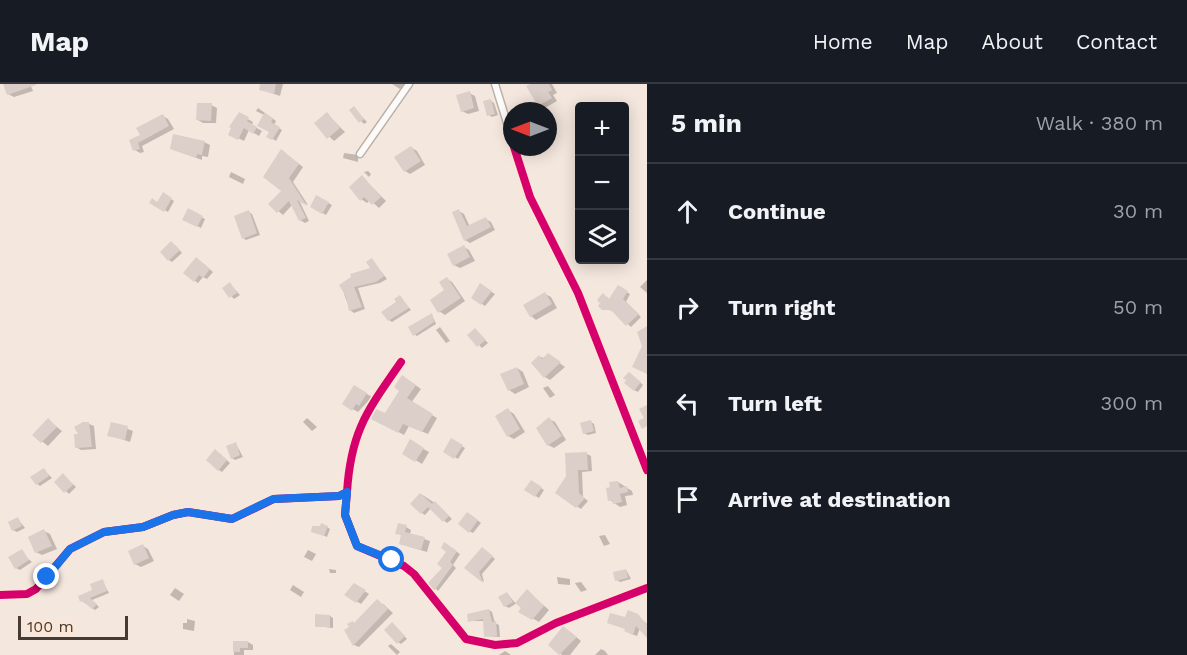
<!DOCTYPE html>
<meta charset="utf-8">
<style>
body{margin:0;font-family:"Work Sans",sans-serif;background:#242831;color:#f1f3f6}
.controls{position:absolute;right:18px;top:18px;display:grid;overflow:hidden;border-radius:6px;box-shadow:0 3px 15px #0003}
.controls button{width:54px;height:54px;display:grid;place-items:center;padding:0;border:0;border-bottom:2px solid #363941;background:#171b24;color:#f1f3f6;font:30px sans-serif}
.compass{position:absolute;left:503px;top:18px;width:54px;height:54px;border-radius:50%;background:#171b24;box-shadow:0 3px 15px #0003;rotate:270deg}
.scale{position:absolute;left:18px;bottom:15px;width:110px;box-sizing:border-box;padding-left:6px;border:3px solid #463a31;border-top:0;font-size:16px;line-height:21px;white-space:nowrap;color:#463a31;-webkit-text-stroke:4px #fee6d4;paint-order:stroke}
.stop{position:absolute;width:18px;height:18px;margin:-14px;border:4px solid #1a73e8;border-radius:50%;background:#fff}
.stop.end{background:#1a73e8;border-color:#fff;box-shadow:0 2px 6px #0008}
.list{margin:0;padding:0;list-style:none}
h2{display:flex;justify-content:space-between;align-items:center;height:78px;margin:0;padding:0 24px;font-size:26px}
h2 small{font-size:20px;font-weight:400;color:#9ea1a6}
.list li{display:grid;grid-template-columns:39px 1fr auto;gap:18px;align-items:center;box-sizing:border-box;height:96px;padding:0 24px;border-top:2px solid #363941}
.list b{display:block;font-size:22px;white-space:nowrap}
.list em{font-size:20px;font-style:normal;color:#9ea1a6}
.icon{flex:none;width:33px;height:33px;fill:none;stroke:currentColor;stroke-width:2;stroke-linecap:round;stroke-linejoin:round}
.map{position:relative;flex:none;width:647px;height:571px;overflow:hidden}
header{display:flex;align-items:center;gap:36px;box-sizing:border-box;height:84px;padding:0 30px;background:#171b24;border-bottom:2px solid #363941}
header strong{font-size:28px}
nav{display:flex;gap:33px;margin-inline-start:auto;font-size:21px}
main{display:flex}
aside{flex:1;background:#171b24}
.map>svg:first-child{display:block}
.shadow{fill:#0003}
.building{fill:#dccfca}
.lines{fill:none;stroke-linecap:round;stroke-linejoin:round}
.street-casing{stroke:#bbb0a8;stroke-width:9}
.street{stroke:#fdfbfa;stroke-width:6}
.cycleway-casing{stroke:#fee6d4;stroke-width:11}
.cycleway{stroke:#d6006c;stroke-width:8}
.route{stroke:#1a73e8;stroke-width:8}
</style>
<header>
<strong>Map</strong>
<nav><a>Home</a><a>Map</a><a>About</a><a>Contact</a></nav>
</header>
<main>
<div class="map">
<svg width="647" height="571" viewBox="0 0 647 571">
<rect width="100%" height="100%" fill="#f4e7de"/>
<!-- shadow -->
<g class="shadow">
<path d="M6 0H30L33 7 14 13 8 10Z"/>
<path d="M261 0H283L280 12 260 5Z"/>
<path d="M392 0H404L400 5Z"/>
<path d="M533 0H552L557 9 553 11 557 17 545 24 539 21Z"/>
<path d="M469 9 475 12 479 27 468 30 462 27Z"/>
<path d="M491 17 494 19 498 31 492 33 489 31Z"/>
<path d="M211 21 217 24 216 39H203L198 36Z"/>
<path d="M258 24 276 37 274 41 282 46 276 57 268 52 270 47 264 31 256 27Z"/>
<path d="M354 24 367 38 364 40 351 26Z"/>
<path d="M239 30 253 38 252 41 262 47 259 52 249 46 244 57 230 50Z"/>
<path d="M327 30 345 48 334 57 316 40Z"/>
<path d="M163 32 168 35 174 45 142 62 144 68 140 69 135 66 131 57 142 52Z"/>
<path d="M204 58 210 61 208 73 202 72V76L172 65Z"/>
<path d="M412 64 417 67 425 81 410 90 405 87Z"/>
<path d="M344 69 358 71V78L343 74Z"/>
<path d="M286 70 303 83 293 98 308 121 299 116 309 137 305 139 300 136 292 121 283 131 270 120 283 107Z"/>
<path d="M368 87 371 90 369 93 364 88Z"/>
<path d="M231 88 245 95 243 100 229 93Z"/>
<path d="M362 93 386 117 379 124 370 116 367 119 361 115Z"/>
<path d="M163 110 174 117 168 128 151 118 158 120Z"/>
<path d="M317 113 332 121 326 131 312 123Z"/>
<path d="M188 126 205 135 201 144 184 135Z"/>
<path d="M459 127 464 130 470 143 486 135 491 138 495 146 470 159 465 156Z"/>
<path d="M249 128 252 130 260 151 246 156 243 154Z"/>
<path d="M175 161 182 169 172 178 169 176Z"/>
<path d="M464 163 469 166 475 177 460 184 454 181Z"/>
<path d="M372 176 387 195 380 199 358 204 365 225 354 229 350 226 341 201 372 185Z"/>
<path d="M200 177 213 188 207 195 203 193 198 199 195 197Z"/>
<path d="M447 195 452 198 465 217 445 231 439 227 446 206Z"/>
<path d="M647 196V209L640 203Z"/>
<path d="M230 200 240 211 234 215 224 204Z"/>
<path d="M480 201 495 210 485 222 473 214Z"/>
<path d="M618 203 630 210 626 218 641 233 631 243 614 227 603 225 607 213 610 216Z"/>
<path d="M545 210 551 213 557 224 536 236 531 232Z"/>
<path d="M400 213 411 226 392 238 389 236Z"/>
<path d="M432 231 436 240 417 252 414 250Z"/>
<path d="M440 243 450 257 446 259 436 246Z"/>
<path d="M475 246 488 259 482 264 469 251Z"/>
<path d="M539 273 554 275 565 283 550 296 545 293Z"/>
<path d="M517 284 523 288 529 303 515 310 509 306Z"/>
<path d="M632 291 643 301 638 308 634 306Z"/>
<path d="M408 296 421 305 411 319 437 334 428 350 409 342 404 351 373 334 385 331Z"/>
<path d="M548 302 555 311 550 314 543 304Z"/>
<path d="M355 303 372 313 358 328 344 320Z"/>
<path d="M508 326 514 330 525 348 514 355 508 352Z"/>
<path d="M307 334 317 343 312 347 303 338Z"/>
<path d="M549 335 555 338 566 356 554 364 548 361Z"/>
<path d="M48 336 62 347 48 362 34 351Z"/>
<path d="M591 338 594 340 596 349 588 351 584 349Z"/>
<path d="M112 339 133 347 130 358 109 351Z"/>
<path d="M89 340 94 342 96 365 81 366 76 363 80 352 76 344Z"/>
<path d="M452 356 465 364 458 375 445 367Z"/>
<path d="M411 358 429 368 422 380 404 369Z"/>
<path d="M236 360 243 373 235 376 232 374Z"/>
<path d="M219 369 230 379 222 388 219 386Z"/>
<path d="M587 370 591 372 592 387 582 388 583 413 588 417 581 425 557 409Z"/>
<path d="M44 386 52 394 40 402 37 400Z"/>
<path d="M63 391 76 403 69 410 56 398Z"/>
<path d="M532 398 544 406 539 414 526 406Z"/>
<path d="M618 398 632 407 633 411 625 412 627 421 620 423 610 416Z"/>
<path d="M421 410 438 421 452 435 447 439 431 424 425 431 422 429Z"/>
<path d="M471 431 481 439 473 449 469 447Z"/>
<path d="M18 435 25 444 17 448 13 446Z"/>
<path d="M327 443 330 445 327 453 316 448Z"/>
<path d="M406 443 411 446 410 450 430 457 427 468 400 460 403 452 397 449Z"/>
<path d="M44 447 50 450 57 465 42 471 36 468Z"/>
<path d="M605 451 610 460 604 462 599 452Z"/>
<path d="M445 460 460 470 453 481 456 484 438 507 430 499 445 484 448 467Z"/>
<path d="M143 462 148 465 154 477 141 483 135 480Z"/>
<path d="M308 466 316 470 312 477 304 473Z"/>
<path d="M486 467 495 475 482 490 484 498 467 484Z"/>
<path d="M26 473 32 478 20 486 16 484Z"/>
<path d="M329 485 336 486V489H330Z"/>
<path d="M626 486 631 495 620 498 617 496Z"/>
<path d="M557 493 570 495V501L558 500Z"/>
<path d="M102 497 109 509 92 516 99 523 95 526 82 517Z"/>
<path d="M581 498 587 506 581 508 575 499Z"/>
<path d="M293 501 304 508 301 513 290 506Z"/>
<path d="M355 501 369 510 361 520 346 511Z"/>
<path d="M175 504 184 510 179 517 170 511Z"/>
<path d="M527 507 549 526 539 538 520 527 523 524 517 519 509 524 505 522 507 509 516 520Z"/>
<path d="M383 520 393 529 359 563 354 561 351 544Z"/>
<path d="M489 526 492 528 495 539 499 541 500 553 485 552V537H470Z"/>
<path d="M637 531 647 540V551L640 544 637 552 629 549 626 535Z"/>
<path d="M330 532 333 534V544L316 542Z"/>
<path d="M187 535 195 537 194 547 183 545V539H187Z"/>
<path d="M395 542 407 555 401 560 398 558Z"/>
<path d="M569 547 581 557 570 571H562L550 561Z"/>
<path d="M234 558H248L253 561V566H244V571H234Z"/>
<path d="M391 560 400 568 397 571 388 562Z"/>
<path d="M601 565 605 567 608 571H595Z"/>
<path d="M505 567 511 571H499Z"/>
</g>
<!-- building -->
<g class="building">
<path d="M3 0H36V1L7 11Z"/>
<path d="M260 0H276L274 10 259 6Z"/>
<path d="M530 0H549L552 6 548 8 552 14 538 22 526 2Z"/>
<path d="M470 7 474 24 461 28 456 11Z"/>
<path d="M491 15 495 30 487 32 483 17Z"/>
<path d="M197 19H212L211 37 196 36Z"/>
<path d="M354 22 364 35 359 39 349 26Z"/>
<path d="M239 28 249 33 247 37 257 43 253 50 244 44 238 56 228 51 231 44 229 43Z"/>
<path d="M327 28 340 44 327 55 314 39Z"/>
<path d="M264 29 273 34 271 38 280 43 272 56 266 53 269 48 257 42Z"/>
<path d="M163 30 169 42 138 59 140 65 133 67 129 56 140 51 136 44Z"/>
<path d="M173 50 205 57 202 71 197 70 196 74 170 65Z"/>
<path d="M411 62 421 77 404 88 394 73Z"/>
<path d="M281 65 299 80 289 94 307 122 297 116 306 134 299 137 289 117 277 129 268 120 281 107 263 93Z"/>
<path d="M362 91 381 113 372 121 364 113 360 117 349 103Z"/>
<path d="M163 108 172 114 164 128 149 119 152 114 157 118Z"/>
<path d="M316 111 329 118 322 130 310 123Z"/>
<path d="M188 124 203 132 197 143 182 136Z"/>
<path d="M459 125 467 142 486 133 491 143 464 157 452 128Z"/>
<path d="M249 126 257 149 242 155 234 132Z"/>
<path d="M171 157 180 166 168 177 160 168Z"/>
<path d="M464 161 470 173 453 182 447 170Z"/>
<path d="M196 173 210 185 203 194 199 191 194 198 183 189Z"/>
<path d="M372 174 384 192 376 198 354 203 362 223 349 227 346 212 339 201 351 193 350 190 370 184 366 178Z"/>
<path d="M447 193 461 214 438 229 430 216 444 206 439 198Z"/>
<path d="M230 198 237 209 229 214 222 204Z"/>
<path d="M480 199 492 207 481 221 471 214Z"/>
<path d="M618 201 628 207 623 215 639 230 626 242 611 226H602L598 222 600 219 597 216 603 209 609 215Z"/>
<path d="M545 208 552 220 530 233 523 221Z"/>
<path d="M400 211 409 224 388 237 381 228 396 218 394 215Z"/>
<path d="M432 229 434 238 413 252 408 243Z"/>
<path d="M647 242V290L632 283 642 262 637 248Z"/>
<path d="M475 244 486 256 477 263 467 251Z"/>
<path d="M548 269 561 278 544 294 531 279 539 271 542 275Z"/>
<path d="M517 283 524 300 508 307 500 290Z"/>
<path d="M629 288 641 298 634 307 624 299 626 296 623 294Z"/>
<path d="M402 291 416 301 407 314 433 330 422 348 403 340 398 349 371 335 376 325 385 329 399 307 394 303Z"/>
<path d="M354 301 367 309 359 322 356 320 352 327 342 320Z"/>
<path d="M647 321V342L642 345 638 337 644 334 639 325Z"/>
<path d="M508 324 520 345 507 353 495 332Z"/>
<path d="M549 333 562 352 547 362 536 344Z"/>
<path d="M48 334 57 343 41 359 32 351Z"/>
<path d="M591 336 594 347 583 350 580 339Z"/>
<path d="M83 338H89L92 363 75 364 74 350H78L74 343Z"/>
<path d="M111 338 128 342 125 356 107 352Z"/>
<path d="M451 354 463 361 454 375 443 368Z"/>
<path d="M410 355 424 364 415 378 402 370Z"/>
<path d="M236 358 240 371 231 375 226 362Z"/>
<path d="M215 365 227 376 218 387 206 376Z"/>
<path d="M587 368 588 386H578L579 409 585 414 576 424 555 409 566 392 565 369Z"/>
<path d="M44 384 49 392 36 401 30 393Z"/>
<path d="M63 389 73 401 64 409 54 398Z"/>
<path d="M531 396 542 403 535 413 524 406Z"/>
<path d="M618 397 620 404 627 402 628 408 620 410 622 418 613 420 612 416 608 417 606 404 610 403 609 398Z"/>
<path d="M420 409 432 420 435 417 449 432 443 438 428 423 421 430 410 420Z"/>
<path d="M467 428 478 436 469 449 458 440Z"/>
<path d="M18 433 22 442 12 447 8 438Z"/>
<path d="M321 439 328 442 324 452 311 448 312 442H320Z"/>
<path d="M398 439 407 441 405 448 425 453 421 466 399 460 401 451 395 450Z"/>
<path d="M44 445 52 462 35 469 28 453Z"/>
<path d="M444 458 457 467 450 478 453 481 434 507 428 499 442 484 437 480 446 468 441 464Z"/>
<path d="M143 460 149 474 134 481 128 467Z"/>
<path d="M482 463 493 472 479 488 483 499 464 484Z"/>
<path d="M22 465 29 476 15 485 8 473Z"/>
<path d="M626 485 628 494 615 497 613 488Z"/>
<path d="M103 495 107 507 90 514 97 520 92 525 83 517 80 518 78 512 92 506 90 500Z"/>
<path d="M354 499 366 506 356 519 344 511Z"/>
<path d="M527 505 544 522 532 536 518 528 521 524 515 519Z"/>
<path d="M507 508 513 518 504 523 498 513Z"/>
<path d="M377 515 388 525 353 562 344 546 349 543 347 540 353 537 354 539Z"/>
<path d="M489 525 492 538 496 537 497 552 484 553 483 535 468 538 467 530Z"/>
<path d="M628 526 638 530 647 541V554L636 542 633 551 624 547 625 545 607 539 610 529 625 533Z"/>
<path d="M315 530 330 531V543H315Z"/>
<path d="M392 538 405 552 397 560 384 546Z"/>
<path d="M563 542 577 553 559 571 548 561Z"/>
<path d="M233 557H248V564H240V568H233Z"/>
</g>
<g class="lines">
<defs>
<g id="street">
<path d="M495 0 512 55"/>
<path d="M514 63 530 113 578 209 647 386"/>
<path d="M360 70 409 0"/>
<path d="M347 408 345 431 357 462 404 482 414 490 466 555 495 561 517 559 556 539 647 504"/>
<path d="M0 511 27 510 36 505 70 465 104 448 143 443 173 431 188 428 232 435 274 415 339 412 347 408C351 346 368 326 401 278"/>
</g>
</defs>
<!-- street casing -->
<use href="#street" class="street-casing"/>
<!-- street -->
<use href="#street" class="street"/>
<defs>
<g id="cycleway">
<path d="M514 63 530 113 578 209 647 386"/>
<path d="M347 408 345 431 357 462 404 482 414 490 466 555 495 561 517 559 556 539 647 504"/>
<path d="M0 511 27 510 36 505 70 465 104 448 143 443 173 431 188 428 232 435 274 415 339 412 347 408C351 346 368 326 401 278"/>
</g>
</defs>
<!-- cycleway casing -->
<use href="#cycleway" class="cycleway-casing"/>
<!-- cycleway -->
<use href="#cycleway" class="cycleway"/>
</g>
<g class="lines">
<!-- route -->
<path class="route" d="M47 493 70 465 104 448 143 443 173 431 188 428 232 435 273 415 339 412 347 408 345 431 357 462 392 476"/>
</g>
</svg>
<div class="controls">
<button>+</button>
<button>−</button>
<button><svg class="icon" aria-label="layers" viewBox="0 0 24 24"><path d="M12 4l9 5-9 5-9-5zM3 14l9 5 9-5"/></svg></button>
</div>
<svg class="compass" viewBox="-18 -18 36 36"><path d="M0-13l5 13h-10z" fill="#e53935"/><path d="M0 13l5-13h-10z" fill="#9ea1a6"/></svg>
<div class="scale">100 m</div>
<div class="stop" style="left:392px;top:476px"></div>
<div class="stop end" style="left:47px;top:493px"></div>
</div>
<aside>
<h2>5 min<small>Walk · 380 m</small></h2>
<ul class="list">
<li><svg class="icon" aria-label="ahead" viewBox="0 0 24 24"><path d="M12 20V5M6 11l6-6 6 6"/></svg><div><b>Continue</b></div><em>30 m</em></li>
<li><svg class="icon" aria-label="right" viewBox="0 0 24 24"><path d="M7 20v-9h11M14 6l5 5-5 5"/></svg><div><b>Turn right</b></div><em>50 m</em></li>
<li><svg class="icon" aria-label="left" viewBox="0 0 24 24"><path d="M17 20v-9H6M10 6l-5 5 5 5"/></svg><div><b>Turn left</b></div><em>300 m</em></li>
<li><svg class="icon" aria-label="arrive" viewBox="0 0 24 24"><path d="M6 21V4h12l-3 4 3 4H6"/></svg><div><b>Arrive at destination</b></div></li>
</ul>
</aside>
</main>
